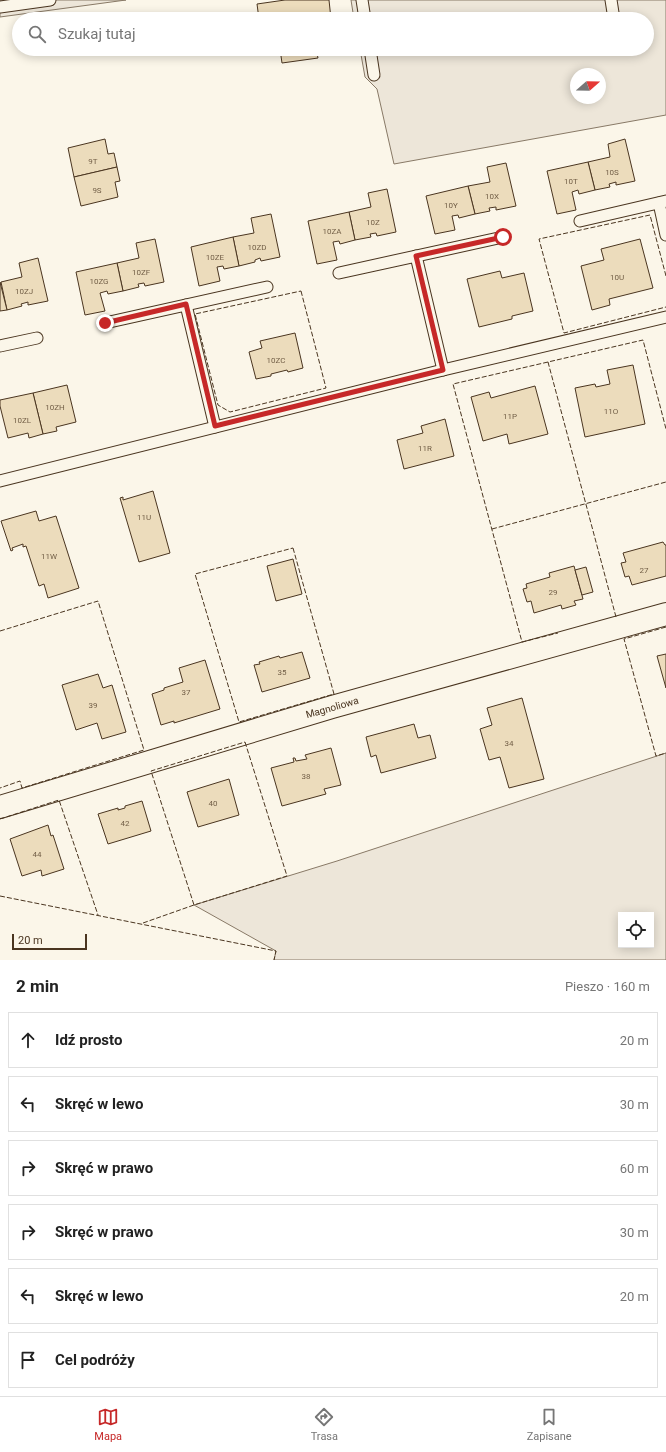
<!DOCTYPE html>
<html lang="pl">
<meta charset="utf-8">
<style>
body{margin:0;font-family:Roboto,sans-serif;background:#f2f2f2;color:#222}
.controls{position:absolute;right:12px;bottom:12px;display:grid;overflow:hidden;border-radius:0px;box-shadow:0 2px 10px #0003}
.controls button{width:36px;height:36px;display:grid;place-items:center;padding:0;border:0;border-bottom:1px solid #e0e0e0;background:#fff;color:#222;font:20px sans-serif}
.compass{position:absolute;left:570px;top:68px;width:36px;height:36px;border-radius:50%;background:#fff;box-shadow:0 2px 10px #0003;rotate:70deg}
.scale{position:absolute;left:12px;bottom:10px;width:75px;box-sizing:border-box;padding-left:4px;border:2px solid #4a3520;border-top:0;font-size:11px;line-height:14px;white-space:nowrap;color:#4a3520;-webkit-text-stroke:3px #fbf6e9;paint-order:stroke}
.stop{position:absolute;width:12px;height:12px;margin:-9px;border:3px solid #c62828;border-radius:50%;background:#fff}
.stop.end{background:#c62828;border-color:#fff;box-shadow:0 1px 4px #0008}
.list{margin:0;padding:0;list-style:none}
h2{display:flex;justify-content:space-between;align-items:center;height:52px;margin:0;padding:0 16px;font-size:17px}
h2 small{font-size:13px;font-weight:400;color:#767676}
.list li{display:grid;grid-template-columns:26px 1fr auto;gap:12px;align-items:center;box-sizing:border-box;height:56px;margin:0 8px 8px;padding:0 8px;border:1px solid #e0e0e0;border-radius:0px}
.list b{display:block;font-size:15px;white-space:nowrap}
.list em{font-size:13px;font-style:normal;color:#767676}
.icon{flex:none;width:22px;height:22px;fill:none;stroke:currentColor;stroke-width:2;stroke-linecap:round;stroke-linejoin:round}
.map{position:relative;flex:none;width:666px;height:960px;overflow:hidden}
.search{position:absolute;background:#fff;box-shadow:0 2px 10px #0003;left:12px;right:12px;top:12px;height:44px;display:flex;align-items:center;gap:10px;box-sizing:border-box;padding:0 14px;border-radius:22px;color:#767676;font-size:15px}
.sheet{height:436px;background:#fff}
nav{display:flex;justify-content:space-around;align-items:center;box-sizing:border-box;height:56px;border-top:1px solid #e0e0e0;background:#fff;font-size:11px;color:#767676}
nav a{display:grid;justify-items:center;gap:2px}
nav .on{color:#c62828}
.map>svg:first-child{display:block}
.green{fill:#ede6d9;stroke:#887966;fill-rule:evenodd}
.building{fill:#ecdcbc;stroke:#4a3520}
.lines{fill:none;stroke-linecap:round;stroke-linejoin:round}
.lane-casing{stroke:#4a3520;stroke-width:13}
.street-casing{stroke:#4a3520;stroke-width:24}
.lane{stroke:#fbf6e9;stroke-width:11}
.street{stroke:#fbf6e9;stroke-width:22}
.fence{stroke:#4a3520;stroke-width:1;stroke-dasharray:5 2;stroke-linecap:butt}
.route{stroke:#c62828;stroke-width:5}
.labels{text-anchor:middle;stroke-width:3;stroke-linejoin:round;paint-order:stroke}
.number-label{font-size:8px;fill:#725f47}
.street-label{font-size:10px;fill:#4a3520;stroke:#fbf6e9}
</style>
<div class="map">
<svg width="666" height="960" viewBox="0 0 666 960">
<rect width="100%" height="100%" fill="#fbf6e9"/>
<!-- green -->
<g class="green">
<path d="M0 0H126L0 17Z"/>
<path d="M351 0H666V115L394 164 377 89 365 77 360 49H647V19H354ZM576 74H600V98H576Z"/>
<path d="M666 753V960H274L276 951 194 905 337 861ZM621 915H651V945H621Z"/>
</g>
<!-- building -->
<g class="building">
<path d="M285 0H329L331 19H259L257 4Z"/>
<path d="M280 49H316L318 58 282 63Z"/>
<path d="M105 139 108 154 114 153 117 167 74 177 68 148Z"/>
<path d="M625 139 635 181 616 185V182L609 184 610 187 595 190 588 162 610 157 608 144Z"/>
<path d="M588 162 595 190 579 194 578 190 572 192 576 210 557 214 547 171Z"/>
<path d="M506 163 516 206 496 210V207L489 208 490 211 475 214 468 186 490 182 487 167Z"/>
<path d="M117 167 120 181 115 182 118 197 81 206 74 177Z"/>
<path d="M468 186 475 214 459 218 458 215 452 216 455 230 435 234 426 196Z"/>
<path d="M387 189 396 232 377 236 376 233 370 234 371 237 355 240 349 212 371 207 368 193Z"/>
<path d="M349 212 355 240 340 244 339 241 333 242 337 260 317 264 308 221Z"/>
<path d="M271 214 280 257 261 261 260 258 255 260V262L239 266 233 237 254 233 251 218Z"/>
<path d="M233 237 239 266 224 269 223 266 217 267 220 281 199 286 191 247Z"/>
<path d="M155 239 164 282 145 286 144 283 138 284 139 287 123 291 117 263 139 258 136 243Z"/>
<path d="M640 239 653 288 609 299 610 305 592 310 581 266 604 260 601 249Z"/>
<path d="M38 258 48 301 28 305V302L21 304 22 306 7 310 1 282 22 277 19 263Z"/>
<path d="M117 263 123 291 108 294 107 291 100 293 105 311 85 315 76 272Z"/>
<path d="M500 271 502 278 524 273 533 311 512 316V319L479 327 467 279Z"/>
<path d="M0 282 7 310 0 311Z"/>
<path d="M295 333 303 368 288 372 287 370 271 374V376L256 379 249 352 262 348 260 341Z"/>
<path d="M633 365 645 424 585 437 575 388 595 384 596 387 610 384 607 370Z"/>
<path d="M67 385 76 422 56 427 57 431 43 434 33 393Z"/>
<path d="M535 386 548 434 509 444 507 434 483 441 471 397 489 392 491 398Z"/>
<path d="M33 393 43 434 29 438 28 433 8 438 0 406V400Z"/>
<path d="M445 419 454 456 404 469 397 440 423 433 421 426Z"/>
<path d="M153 491 170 553 139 562 120 498 123 497V500Z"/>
<path d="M36 511 39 521 56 516 79 588 48 598 44 584 39 586 26 546 23 547V544L12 548 13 550 11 551 1 521Z"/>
<path d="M663 542 665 545H666V576L632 585 629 576 625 577 621 563 626 562 623 553Z"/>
<path d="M293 559 302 594 276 601 267 566Z"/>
<path d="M574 566 583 599 574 601 576 605 562 609 561 605 534 613 531 601 527 602 523 589 527 588 526 584 550 577 549 573Z"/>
<path d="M586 567 593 592 582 595 575 570Z"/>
<path d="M302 652 310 678 262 692 254 665 260 664 259 662 279 656 280 658Z"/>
<path d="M666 654V688L657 656Z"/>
<path d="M205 660 220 709 174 723V721L161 725 152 694 164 690V688L183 682 179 668Z"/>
<path d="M98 674 103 688 112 685 126 732 102 739 97 723 76 730 62 685Z"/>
<path d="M522 698 544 779 509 788 500 757 489 760 480 729 492 725 487 708Z"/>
<path d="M414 724 418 738 430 735 436 758 381 773 376 755 371 757 366 737Z"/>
<path d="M331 748 341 785 324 789 326 794 282 806 271 768 294 762 293 758H295L296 761 307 759 305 755Z"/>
<path d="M229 779 239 815 198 827 187 792Z"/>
<path d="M142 801 151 831 108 844 98 814 118 808V810L125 808V806Z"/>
<path d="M48 825 51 836 53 835 64 869 42 876 41 870 22 876 10 839Z"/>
</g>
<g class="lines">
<defs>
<g id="lane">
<path d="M362 0 365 19"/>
<path d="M611 0 614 19"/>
<path d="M0 7 50 0"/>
<path d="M370 49 374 75"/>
<path d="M659 203 666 235"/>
<path d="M580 221 666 201"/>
<path d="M416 256 443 370"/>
<path d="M339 273 503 237"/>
<path d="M186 305 215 427"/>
<path d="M105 323 267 287"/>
<path d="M0 346 37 338"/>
<path d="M0 481 443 370 666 317"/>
</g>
<path id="street" d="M0 807 332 707 666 614"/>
</defs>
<!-- lane casing -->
<use href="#lane" class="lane-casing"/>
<!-- street casing -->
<use href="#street" class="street-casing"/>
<!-- lane -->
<use href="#lane" class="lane"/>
<!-- street -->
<use href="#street" class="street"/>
<!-- fence -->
<g class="fence">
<path d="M666 276 650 215 539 239 564 333 666 307"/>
<path d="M301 291 326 388 230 412 218 405 195 314Z"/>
<path d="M548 362 453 384 522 642 558 633"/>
<path d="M492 529 666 482"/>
<path d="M293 548 334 694 239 722 195 574Z"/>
<path d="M616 617 548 362 643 340 666 429"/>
<path d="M666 627 624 639 656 756 666 753"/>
<path d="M0 631 98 601 144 750 22 788 20 781 0 788"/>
<path d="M245 742 287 876 194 905 151 771Z"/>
<path d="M0 819 59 800 98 915"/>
<path d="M0 896 276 951 274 960"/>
<path d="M143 923 194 905"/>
</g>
</g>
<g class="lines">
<!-- route -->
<path class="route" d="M105 323 186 304 215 426 443 370 416 256 503 237"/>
</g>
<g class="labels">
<!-- number labels -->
<g class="number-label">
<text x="93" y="164">9T</text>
<text x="612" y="175">10S</text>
<text x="571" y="184">10T</text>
<text x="97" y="193">9S</text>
<text x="492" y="199">10X</text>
<text x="451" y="208">10Y</text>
<text x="373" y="225">10Z</text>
<text x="332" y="234">10ZA</text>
<text x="257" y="250">10ZD</text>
<text x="215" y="260">10ZE</text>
<text x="141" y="275">10ZF</text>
<text x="617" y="280">10U</text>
<text x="99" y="284">10ZG</text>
<text x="24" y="294">10ZJ</text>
<text x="276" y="363">10ZC</text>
<text x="55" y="410">10ZH</text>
<text x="611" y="414">11O</text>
<text x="510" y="419">11P</text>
<text x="22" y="423">10ZL</text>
<text x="425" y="451">11R</text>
<text x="144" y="520">11U</text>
<text x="49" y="559">11W</text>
<text x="644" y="573">27</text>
<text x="553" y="595">29</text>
<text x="282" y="675">35</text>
<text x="186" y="695">37</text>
<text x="93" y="708">39</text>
<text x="509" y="746">34</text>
<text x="306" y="779">38</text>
<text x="213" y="806">40</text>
<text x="125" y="826">42</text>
<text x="37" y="857">44</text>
</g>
<!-- street labels -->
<g class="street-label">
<text transform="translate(332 707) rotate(-16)" y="4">Magnoliowa</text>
</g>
</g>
</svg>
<div class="controls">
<button><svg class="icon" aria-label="locate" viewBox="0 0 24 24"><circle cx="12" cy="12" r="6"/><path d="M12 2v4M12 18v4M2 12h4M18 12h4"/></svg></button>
</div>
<svg class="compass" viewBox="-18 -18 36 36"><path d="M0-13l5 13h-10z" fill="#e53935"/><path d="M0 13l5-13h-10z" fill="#767676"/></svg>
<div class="scale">20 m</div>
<div class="stop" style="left:503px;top:237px"></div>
<div class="stop end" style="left:105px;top:323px"></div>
<div class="search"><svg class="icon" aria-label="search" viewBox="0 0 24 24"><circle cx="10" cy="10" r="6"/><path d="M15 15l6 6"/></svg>Szukaj tutaj</div>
</div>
<section class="sheet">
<h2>2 min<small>Pieszo · 160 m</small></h2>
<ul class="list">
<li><svg class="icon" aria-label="ahead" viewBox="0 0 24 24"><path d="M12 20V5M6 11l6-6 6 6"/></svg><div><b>Idź prosto</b></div><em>20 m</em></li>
<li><svg class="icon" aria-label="left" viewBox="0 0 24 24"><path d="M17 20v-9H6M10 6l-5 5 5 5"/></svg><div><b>Skręć w lewo</b></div><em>30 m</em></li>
<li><svg class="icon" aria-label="right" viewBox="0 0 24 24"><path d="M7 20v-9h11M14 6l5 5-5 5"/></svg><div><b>Skręć w prawo</b></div><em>60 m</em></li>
<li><svg class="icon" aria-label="right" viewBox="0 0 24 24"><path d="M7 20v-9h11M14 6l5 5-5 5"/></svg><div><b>Skręć w prawo</b></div><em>30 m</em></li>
<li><svg class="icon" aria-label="left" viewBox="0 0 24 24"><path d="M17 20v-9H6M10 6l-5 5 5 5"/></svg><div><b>Skręć w lewo</b></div><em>20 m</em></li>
<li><svg class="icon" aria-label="arrive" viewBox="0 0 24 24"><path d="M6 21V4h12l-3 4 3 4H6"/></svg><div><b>Cel podróży</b></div></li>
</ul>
</section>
<nav>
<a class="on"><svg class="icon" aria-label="map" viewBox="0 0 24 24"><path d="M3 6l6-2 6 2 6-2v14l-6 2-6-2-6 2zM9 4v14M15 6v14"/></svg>Mapa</a>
<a><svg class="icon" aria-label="directions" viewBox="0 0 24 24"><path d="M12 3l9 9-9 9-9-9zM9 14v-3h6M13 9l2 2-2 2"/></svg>Trasa</a>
<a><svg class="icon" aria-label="saved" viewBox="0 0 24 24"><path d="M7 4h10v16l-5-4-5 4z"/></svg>Zapisane</a>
</nav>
